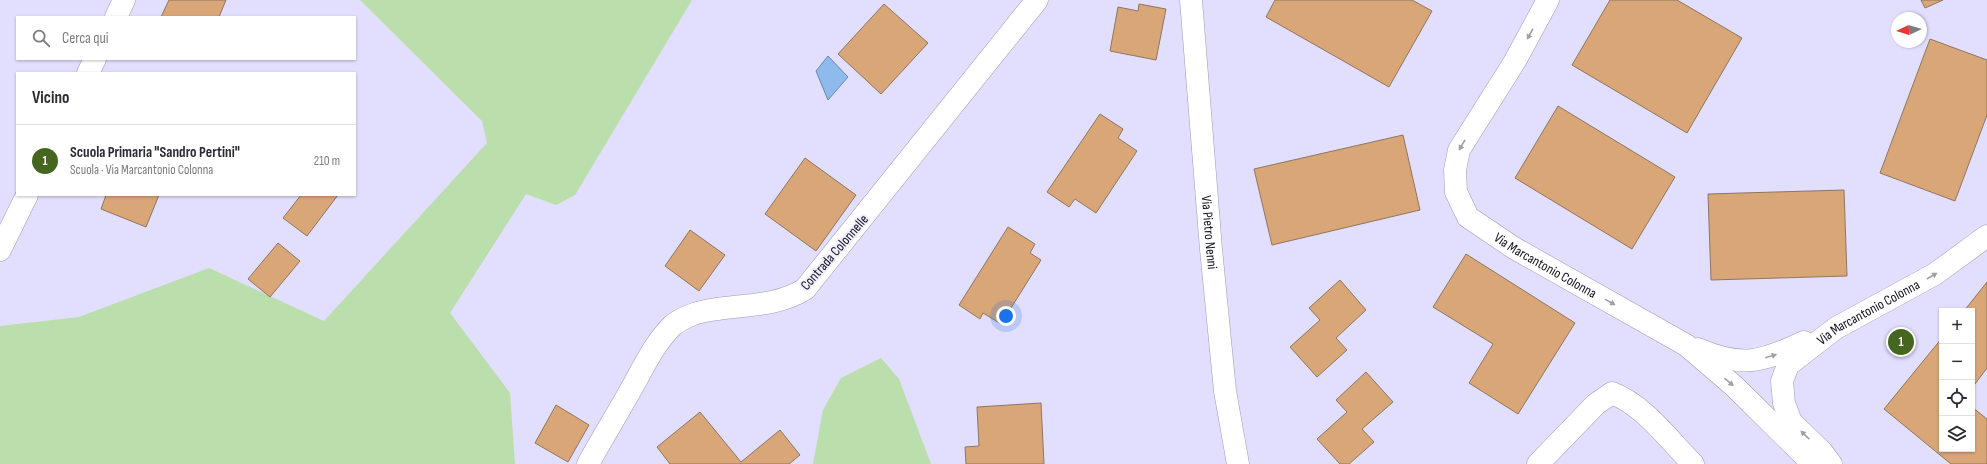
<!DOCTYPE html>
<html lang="it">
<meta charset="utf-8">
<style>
body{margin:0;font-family:"Sofia Sans Condensed",sans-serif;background:#f2f2f3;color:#2b2b33}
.controls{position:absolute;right:12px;bottom:12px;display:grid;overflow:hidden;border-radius:0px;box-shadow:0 1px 3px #0004}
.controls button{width:36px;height:36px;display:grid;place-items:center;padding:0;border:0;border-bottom:1px solid #e1e1e2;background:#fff;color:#2b2b33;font:20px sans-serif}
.compass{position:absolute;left:1891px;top:12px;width:36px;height:36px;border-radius:50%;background:#fff;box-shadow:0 1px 3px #0004;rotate:266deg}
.you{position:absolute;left:1006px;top:316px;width:14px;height:14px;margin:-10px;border:3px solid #fff;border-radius:50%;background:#1a73e8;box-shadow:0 0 0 6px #1a73e833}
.badge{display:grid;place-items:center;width:26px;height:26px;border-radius:50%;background:#44661e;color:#fff;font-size:13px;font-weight:700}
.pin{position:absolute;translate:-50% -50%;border:2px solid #fff;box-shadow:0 1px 4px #0006}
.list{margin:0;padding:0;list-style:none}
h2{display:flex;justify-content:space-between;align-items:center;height:52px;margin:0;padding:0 16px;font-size:17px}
h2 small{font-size:13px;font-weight:400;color:#7c7c81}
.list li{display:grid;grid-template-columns:26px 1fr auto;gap:12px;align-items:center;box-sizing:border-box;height:72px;padding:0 16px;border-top:1px solid #e1e1e2}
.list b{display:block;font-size:15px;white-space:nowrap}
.list p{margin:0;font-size:13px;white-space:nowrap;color:#7c7c81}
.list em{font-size:13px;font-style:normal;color:#7c7c81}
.icon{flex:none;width:22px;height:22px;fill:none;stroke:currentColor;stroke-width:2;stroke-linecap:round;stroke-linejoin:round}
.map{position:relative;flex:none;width:1987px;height:464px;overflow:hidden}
.search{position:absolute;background:#fff;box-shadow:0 1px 3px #0004;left:16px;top:16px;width:340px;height:44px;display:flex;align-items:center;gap:10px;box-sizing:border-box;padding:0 14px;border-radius:0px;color:#7c7c81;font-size:15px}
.panel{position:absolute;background:#fff;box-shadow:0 1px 3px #0004;left:16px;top:72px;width:340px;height:124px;border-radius:0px}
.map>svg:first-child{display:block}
.green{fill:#badeac}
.water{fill:#8fbaec;stroke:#6a87ad}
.building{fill:#d9a678;stroke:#8e7661}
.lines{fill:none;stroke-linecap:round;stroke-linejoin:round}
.street-casing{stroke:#9d99b6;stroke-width:23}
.street{stroke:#fff;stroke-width:22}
.oneway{fill:#a0a0a4}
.labels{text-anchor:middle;stroke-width:4;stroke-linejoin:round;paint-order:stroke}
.street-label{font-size:14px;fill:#12111b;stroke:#efeefa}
</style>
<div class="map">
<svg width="1987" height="464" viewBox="0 0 1987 464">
<rect width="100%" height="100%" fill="#e2defd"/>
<!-- green -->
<g class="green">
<path d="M360 0H692L575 195 556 205 526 194 450 313 510 393 515 464H0V326L79 317 209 268 324 321 487 143 482 121Z"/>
<path d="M881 358 899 379 931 464H813L823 410 841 378Z"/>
</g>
<!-- water -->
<path class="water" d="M828 56 848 77 828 100 816 71Z"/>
<!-- building -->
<g class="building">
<path d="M169 0H226L219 17H161Z"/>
<path d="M1275 0H1412L1432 11 1389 87 1266 17Z"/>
<path d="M1610 0H1677L1742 38 1687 133 1572 65Z"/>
<path d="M1921 0H1943L1925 8Z"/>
<path d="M884 4 928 43 881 94 838 54Z"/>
<path d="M1139 4 1166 9 1156 60 1110 51 1118 7 1138 11Z"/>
<path d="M1930 39 1987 60V115L1955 201 1880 173Z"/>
<path d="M1558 106 1675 177 1632 249 1515 178Z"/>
<path d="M1100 114 1123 129 1118 138 1137 151 1096 213 1075 199 1069 207 1047 192Z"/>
<path d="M1403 135 1420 210 1272 245 1254 169Z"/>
<path d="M805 158 856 195 816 251 765 214Z"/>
<path d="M1844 190 1847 276 1711 280 1708 194Z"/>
<path d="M106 195H159L146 227 101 209Z"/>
<path d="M301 195H338L307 236 283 218Z"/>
<path d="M1008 227 1035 244 1030 253 1041 260 1001 324 983 313 980 319 959 305Z"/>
<path d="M690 230 725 255 699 291 665 266Z"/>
<path d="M278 243 300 261 270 297 248 279Z"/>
<path d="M1466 254 1575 323 1518 414 1469 383 1493 344 1433 307Z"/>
<path d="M1340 280 1366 310 1336 338 1347 350 1317 377 1290 347 1320 320 1309 308Z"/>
<path d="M1987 282V368L1972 388V311H1964Z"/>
<path d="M1942 338V449H1972V407L1987 419V464H1951L1884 409Z"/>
<path d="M1366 372 1393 402 1362 429 1374 442 1349 464H1340L1317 439 1347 412 1336 400Z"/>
<path d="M1041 403 1044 464H966L965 447 979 446 977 407Z"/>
<path d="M556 405 589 425 568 462 535 443Z"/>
<path d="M700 412 741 462 780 430 800 455 789 464H670L657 447Z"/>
</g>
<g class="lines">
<defs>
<g id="street">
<path id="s1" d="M1191 0 1211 249 1225 391 1238 464"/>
<path id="s2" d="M1548 0 1515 61 1459 150 1455 170 1456 192 1468 217 1514 248 1686 345 1734 386 1813 464"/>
<path d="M116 17 124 0"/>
<path d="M88 73 95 59"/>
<path d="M0 250 27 195"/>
<path d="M1698 349C1742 368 1762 362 1804 342"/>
<path d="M588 464C603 437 619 411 634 384 645 364 655 343 672 326 680 319 694 313 705 311 739 304 775 308 805 289L1037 0"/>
<path d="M1538 464 1596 404 1612 393C1645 406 1668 439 1693 464"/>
<path id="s3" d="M1831 464 1822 452 1791 422 1784 403 1782 381 1788 365 1836 328 1935 274 1987 236"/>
</g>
</defs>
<!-- street casing -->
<use href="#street" class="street-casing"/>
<!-- street -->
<use href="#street" class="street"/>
</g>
<!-- one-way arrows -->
<defs><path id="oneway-solid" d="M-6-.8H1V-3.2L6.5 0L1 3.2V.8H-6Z"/></defs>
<g class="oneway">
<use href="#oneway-solid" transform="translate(1530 34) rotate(119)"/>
<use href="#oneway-solid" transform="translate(1462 145) rotate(120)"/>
<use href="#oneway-solid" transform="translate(1932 276) rotate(-30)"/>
<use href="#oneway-solid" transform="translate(1610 302) rotate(29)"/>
<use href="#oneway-solid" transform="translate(1771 356) rotate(-16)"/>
<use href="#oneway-solid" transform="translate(1729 382) rotate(41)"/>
<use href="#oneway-solid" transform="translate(1805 435) rotate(-136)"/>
</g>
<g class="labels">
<!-- street labels -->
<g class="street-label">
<text dy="5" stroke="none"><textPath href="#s1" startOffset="233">Via Pietro Nenni</textPath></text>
<text transform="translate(834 252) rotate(-49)" y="5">Contrada Colonnelle</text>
<text dy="5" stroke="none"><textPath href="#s2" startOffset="336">Via Marcantonio Colonna</textPath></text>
<text dy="5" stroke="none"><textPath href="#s3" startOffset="214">Via Marcantonio Colonna</textPath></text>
</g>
</g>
</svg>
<div class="controls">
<button>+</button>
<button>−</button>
<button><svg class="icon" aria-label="locate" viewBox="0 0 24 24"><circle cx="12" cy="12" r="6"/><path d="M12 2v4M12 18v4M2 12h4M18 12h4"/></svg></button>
<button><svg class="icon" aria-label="layers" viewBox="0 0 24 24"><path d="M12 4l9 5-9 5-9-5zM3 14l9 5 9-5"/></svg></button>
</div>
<svg class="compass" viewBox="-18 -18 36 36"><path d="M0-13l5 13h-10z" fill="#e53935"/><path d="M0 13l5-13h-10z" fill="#7c7c81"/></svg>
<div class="you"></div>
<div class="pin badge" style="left:1901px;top:342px">1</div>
<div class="search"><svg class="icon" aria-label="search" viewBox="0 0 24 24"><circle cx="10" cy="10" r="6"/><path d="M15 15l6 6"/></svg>Cerca qui</div>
<section class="panel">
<h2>Vicino<small></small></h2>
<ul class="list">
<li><span class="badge">1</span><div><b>Scuola Primaria &quot;Sandro Pertini&quot;</b><p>Scuola · Via Marcantonio Colonna</p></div><em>210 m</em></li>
</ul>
</section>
</div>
